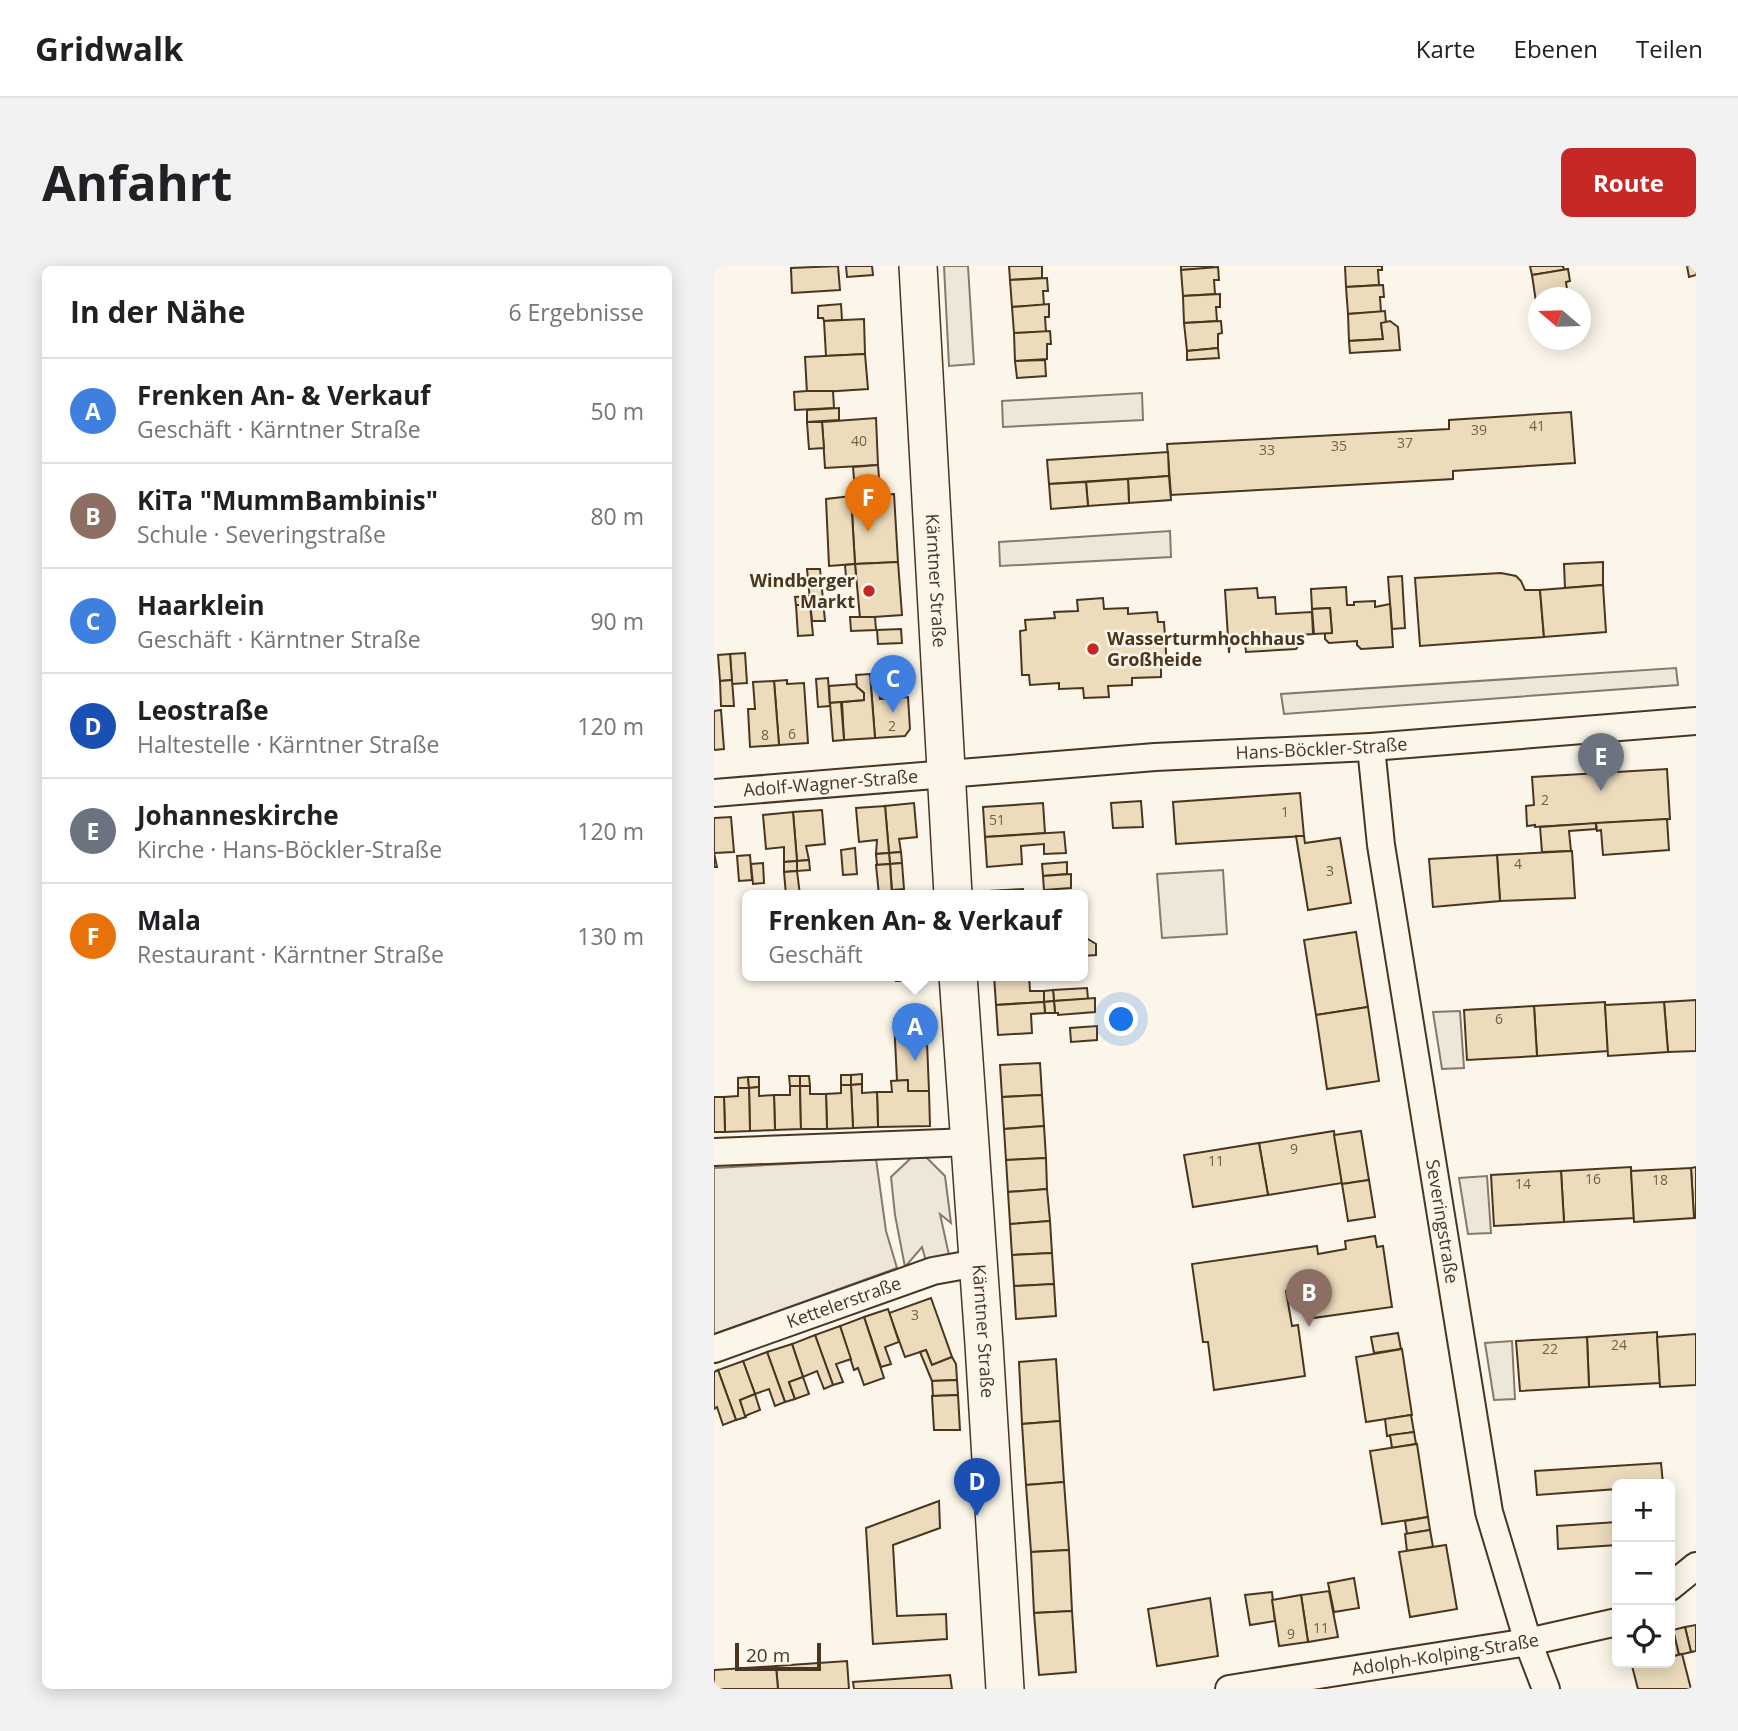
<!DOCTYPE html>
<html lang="de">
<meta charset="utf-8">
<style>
body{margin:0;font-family:"Open Sans",sans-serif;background:#f2f2f2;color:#202124}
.controls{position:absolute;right:21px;bottom:21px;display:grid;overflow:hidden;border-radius:10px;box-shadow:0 4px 18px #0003}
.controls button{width:63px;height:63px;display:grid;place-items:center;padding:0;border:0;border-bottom:2px solid #e0e0e0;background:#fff;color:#202124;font:35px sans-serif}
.compass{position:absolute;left:814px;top:21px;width:63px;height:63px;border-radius:50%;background:#fff;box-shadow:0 4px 18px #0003;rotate:289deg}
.scale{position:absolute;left:21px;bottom:18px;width:86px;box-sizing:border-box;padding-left:7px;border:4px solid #4a3520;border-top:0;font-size:19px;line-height:24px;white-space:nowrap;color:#4a3520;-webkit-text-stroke:5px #fbf6e9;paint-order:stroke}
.you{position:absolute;left:408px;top:754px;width:24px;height:24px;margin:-18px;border:5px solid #fff;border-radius:50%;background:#1a73e8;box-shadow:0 0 0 10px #1a73e833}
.badge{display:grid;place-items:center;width:46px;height:46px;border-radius:50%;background:#c62828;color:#fff;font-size:23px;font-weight:700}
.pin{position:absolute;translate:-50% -58px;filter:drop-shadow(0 2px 4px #0008)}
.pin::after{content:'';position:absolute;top:37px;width:24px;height:21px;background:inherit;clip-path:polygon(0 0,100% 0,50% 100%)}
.popup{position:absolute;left:28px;top:624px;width:346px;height:91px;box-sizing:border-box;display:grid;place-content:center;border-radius:10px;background:#fff;filter:drop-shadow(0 2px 5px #0005);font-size:23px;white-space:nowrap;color:#757577}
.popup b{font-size:26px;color:#202124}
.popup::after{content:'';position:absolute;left:50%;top:100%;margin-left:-14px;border:14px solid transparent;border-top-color:#fff}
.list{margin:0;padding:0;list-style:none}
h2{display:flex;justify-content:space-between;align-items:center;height:91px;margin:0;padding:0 28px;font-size:30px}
h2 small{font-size:23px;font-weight:400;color:#757577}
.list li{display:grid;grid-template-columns:46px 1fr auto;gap:21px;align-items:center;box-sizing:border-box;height:105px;padding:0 28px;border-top:2px solid #e0e0e0}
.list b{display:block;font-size:26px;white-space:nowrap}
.list p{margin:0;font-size:23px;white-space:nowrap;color:#757577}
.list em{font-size:23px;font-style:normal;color:#757577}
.icon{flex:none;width:38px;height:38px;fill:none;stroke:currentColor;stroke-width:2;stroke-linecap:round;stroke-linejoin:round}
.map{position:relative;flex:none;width:982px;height:1423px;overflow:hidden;border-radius:10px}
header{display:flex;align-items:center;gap:42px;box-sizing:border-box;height:98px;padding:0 35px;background:#fff;border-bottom:2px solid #e0e0e0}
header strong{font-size:33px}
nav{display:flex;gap:38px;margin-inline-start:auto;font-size:24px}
.intro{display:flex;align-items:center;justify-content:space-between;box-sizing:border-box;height:168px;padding:0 42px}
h1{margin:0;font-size:49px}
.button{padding:18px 32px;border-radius:10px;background:#c62828;color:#fff;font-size:24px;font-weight:700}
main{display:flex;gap:42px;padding:0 42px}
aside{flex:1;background:#fff;border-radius:10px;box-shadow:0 4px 18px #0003}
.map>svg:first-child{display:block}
.green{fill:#ede6d9;stroke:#887966;stroke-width:2}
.parking{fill:#ede7d9;stroke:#887966;stroke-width:2}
.building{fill:#ecdcbc;stroke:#4a3520;stroke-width:2}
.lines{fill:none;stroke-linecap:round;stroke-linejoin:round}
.street-casing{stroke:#4a3520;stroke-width:30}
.secondary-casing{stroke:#4a3520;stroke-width:40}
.street{stroke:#fbf6e9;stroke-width:26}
.secondary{stroke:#fbf6e9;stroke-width:37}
.poi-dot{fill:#c62828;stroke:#fbf6e9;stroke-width:2.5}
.labels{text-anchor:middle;stroke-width:5;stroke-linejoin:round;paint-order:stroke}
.number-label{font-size:14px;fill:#725f47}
.street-label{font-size:18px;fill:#4a3520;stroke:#fbf6e9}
.poi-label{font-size:18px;font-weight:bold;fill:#4a3520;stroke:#fbf6e9;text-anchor:end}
</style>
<header>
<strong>Gridwalk</strong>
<nav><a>Karte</a><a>Ebenen</a><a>Teilen</a></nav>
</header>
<div class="intro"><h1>Anfahrt</h1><a class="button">Route</a></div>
<main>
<aside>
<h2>In der Nähe<small>6 Ergebnisse</small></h2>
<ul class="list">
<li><span class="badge" style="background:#3f7fe0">A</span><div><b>Frenken An- &amp; Verkauf</b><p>Geschäft · Kärntner Straße</p></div><em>50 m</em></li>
<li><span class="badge" style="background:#8d6e63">B</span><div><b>KiTa &quot;MummBambinis&quot;</b><p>Schule · Severingstraße</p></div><em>80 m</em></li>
<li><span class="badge" style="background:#3f7fe0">C</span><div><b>Haarklein</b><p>Geschäft · Kärntner Straße</p></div><em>90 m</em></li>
<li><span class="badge" style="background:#1a4fb4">D</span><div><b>Leostraße</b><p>Haltestelle · Kärntner Straße</p></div><em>120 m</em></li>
<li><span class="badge" style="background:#6b7280">E</span><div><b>Johanneskirche</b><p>Kirche · Hans-Böckler-Straße</p></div><em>120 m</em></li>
<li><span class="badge" style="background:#e8710a">F</span><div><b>Mala</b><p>Restaurant · Kärntner Straße</p></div><em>130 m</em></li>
</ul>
</aside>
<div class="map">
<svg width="982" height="1423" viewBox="0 0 982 1423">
<rect width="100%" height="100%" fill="#fbf6e9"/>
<!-- green -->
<path class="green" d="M162 893 172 965 183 1002 0 1068V902Z"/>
<!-- parking -->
<g class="parking">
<path d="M230 0H254L260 98 235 100Z"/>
<path d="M428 127 429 154 289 161 288 135Z"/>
<path d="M456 265 457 291 286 300 285 276Z"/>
<path d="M962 402 964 419 570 448 567 428Z"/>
<path d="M509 604 513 668 448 672 443 608Z"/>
<path d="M746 745 750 802 728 803 719 746Z"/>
<path d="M197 892H213L231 910 237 957 226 948 235 989 212 995 208 981 191 1001 181 949 177 911Z"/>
<path d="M773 910 777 967 754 968 745 912Z"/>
<path d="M798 1075 801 1133 780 1134 771 1077Z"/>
</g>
<!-- building -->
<g class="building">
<path d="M124 0 126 24 78 27 77 2Z"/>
<path d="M132 0H158L159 9 133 11Z"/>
<path d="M295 0H328V12L296 14Z"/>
<path d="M467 0H499L500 2 467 4Z"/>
<path d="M631 0H668V4H664L665 19 632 21Z"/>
<path d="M816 0H849L850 4 818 9Z"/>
<path d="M973 0H982V9L975 11Z"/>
<path d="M504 1 505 14H500L501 28 469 30 467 4Z"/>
<path d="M854 3 856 15 852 16 854 31 824 32V35L822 36 818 9Z"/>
<path d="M333 12 334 25H329L330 39 298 41 296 14Z"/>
<path d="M669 19 670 31H666L667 46 634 48 632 21Z"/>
<path d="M506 28V41H502L503 55 470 57 469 30Z"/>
<path d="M127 38 128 54 110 55 109 52H104V40Z"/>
<path d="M335 38V51H331L332 66 300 67 298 41Z"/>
<path d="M671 45 672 57H667L669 73 635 75 634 48Z"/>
<path d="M150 53 151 88 112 90 110 55Z"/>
<path d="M507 55 508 67 504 68V82L473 85 470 57Z"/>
<path d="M676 55 684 61 686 84 636 87 635 75 669 73 667 57Z"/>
<path d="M336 65 337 78H333V93L301 95 300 67Z"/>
<path d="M504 82 505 92 473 94V85Z"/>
<path d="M151 88 154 123 93 127 91 91Z"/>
<path d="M331 94 332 110 303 112 301 95Z"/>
<path d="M93 125H119L120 142 81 144 80 126Z"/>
<path d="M125 142V154L93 156V144Z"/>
<path d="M857 146 861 197 739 205V213L457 229 453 178 735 163V154Z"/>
<path d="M162 152 164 199 111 202 108 156Z"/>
<path d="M93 156H108L110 182 95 183Z"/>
<path d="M454 186 455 210 335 218 333 194Z"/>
<path d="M164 199 165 212 140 213 139 201Z"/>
<path d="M455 210 457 234 415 237 414 213Z"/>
<path d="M414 213 415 237 374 240 372 216Z"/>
<path d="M372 216 374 240 337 243 335 218Z"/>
<path d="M180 228 184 296 141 298 137 230Z"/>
<path d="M137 230 141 298 115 300 112 233Z"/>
<path d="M184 296 188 349 146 352 141 298Z"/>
<path d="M889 296V319L851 322 850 298Z"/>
<path d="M141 298 142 310 132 311 131 299Z"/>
<path d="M93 303H106L111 355H98Z"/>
<path d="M787 307 802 310 807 315 811 324H826L830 371 706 380 701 312Z"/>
<path d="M688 310 691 362 678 363 674 311Z"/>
<path d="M889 319 892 366 830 371 826 324Z"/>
<path d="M632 321 633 339H640V336L661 335V341L676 338 679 381 647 383 643 379V375L615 377 611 373V367H618L616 342 598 343 597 323Z"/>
<path d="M543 322 544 332 561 331 562 348 598 346 599 368 586 369 587 377 582 383 532 386 531 376 528 373 516 374 515 387 511 324Z"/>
<path d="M96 330V339H82L81 331Z"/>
<path d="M389 332 390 343 414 342V348L443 346 444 356H450L453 400 447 401V411L418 412V419L394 420 395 431 370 432 369 422 345 423V417L316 419 315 409H308L306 365 312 364 311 354 341 352 340 346 364 345 363 334Z"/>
<path d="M82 339H96L99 369 84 370Z"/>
<path d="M616 342 618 367 600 368 598 343Z"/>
<path d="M136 351H161L162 364 137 365Z"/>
<path d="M187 363 188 377 164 378 163 364Z"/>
<path d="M31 387 33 417 18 418 16 388Z"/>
<path d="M16 388 18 414 6 415 4 389Z"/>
<path d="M183 406 184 431 166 433 165 426 172 419 171 407Z"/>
<path d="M171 407 172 419 165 426 166 433 194 431 196 463 191 470 161 472 156 408Z"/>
<path d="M156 408 161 472 130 474 128 436 150 434V427L143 421 142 409Z"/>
<path d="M114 412 116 440 104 441 102 413Z"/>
<path d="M18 414 20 440H7L6 415Z"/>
<path d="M73 414V418L90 417 94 477 65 479 60 415Z"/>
<path d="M60 415 65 479 36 481 34 443H41L39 416Z"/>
<path d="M142 418 143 421 150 427V434L116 437 115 420Z"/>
<path d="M127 436 130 474 119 475 116 437Z"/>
<path d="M7 444 10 483 0 484V445Z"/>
<path d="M953 503 956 553 821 561V559L813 560 812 540 820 539 818 511Z"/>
<path d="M586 527 590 570 462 578 459 536Z"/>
<path d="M427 535 429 561 399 562 397 537Z"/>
<path d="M200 537 203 571 185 573 187 586 175 587 171 540Z"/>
<path d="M329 537 331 567 271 571 269 541Z"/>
<path d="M171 540 175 587 162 588 163 574 145 576 142 542Z"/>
<path d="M108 544 111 578 92 580 95 594 83 595 79 546Z"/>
<path d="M79 546 83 595 70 596V581L52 583 49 549Z"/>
<path d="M17 551 20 586 0 587 3 601H0V552Z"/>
<path d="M953 553 955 584 889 589 887 564 883 565 882 557Z"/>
<path d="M882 557V563L855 565 857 585 828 586 826 561Z"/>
<path d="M350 566 352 587 330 588V578L307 580 308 598 273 601 271 571Z"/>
<path d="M582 570H590L591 577 626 572 637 637 594 644Z"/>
<path d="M141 582 143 608 129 609 127 584Z"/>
<path d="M858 585 861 632 786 635 783 589Z"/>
<path d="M187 586 188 597 176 598 175 587Z"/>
<path d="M175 587 176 598 163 599 162 588Z"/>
<path d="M36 589 38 614 25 615 23 590Z"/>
<path d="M783 589 786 635 719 641 715 593Z"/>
<path d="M95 594 96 604 83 605V595Z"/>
<path d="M83 595V605L70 606V596Z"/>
<path d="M353 596V608L329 610 328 598Z"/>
<path d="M49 597 50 617 39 618 37 598Z"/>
<path d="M188 597 190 623 178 624 176 598Z"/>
<path d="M176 598 178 629H165L162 599Z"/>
<path d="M83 605 86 629H72L70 606Z"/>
<path d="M357 608V622L330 624 329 610Z"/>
<path d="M309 623 310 629H275V625Z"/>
<path d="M642 666 654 741 602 749 590 674Z"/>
<path d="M369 670 382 678V689L369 690Z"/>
<path d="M182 709H210V714L182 715Z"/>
<path d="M280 709H315L316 725H330V736L282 739Z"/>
<path d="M373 722 374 733 340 735 339 724Z"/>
<path d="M339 724 340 735 330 736V725Z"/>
<path d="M381 732V746L344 749V747H341L340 735Z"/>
<path d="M982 734V785L954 786 950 736Z"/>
<path d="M340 735 341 747H331L330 736Z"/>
<path d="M330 736 331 747 317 748 318 767 284 769 282 739Z"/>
<path d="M891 736 894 785 823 790 820 740Z"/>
<path d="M950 736 954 786 894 790 891 739Z"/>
<path d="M820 740 823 790 753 794 750 744Z"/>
<path d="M654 741 665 815 613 823 602 749Z"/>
<path d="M212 752 215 825H194V814L183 815 180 753Z"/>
<path d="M383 760V774L357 776 356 762Z"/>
<path d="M326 797 328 829 288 831 286 799Z"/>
<path d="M148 808V818L137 819V809Z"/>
<rect x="127" y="809" width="10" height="10"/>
<path d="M75 810H86V820H76Z"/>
<path d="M86 810H95L96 820H86Z"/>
<path d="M34 811 35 822H24V812Z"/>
<path d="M34 811H45V821L35 822Z"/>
<path d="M194 814V825H215L216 860 164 861 163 826H178L177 815Z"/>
<path d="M148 818V827L163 826 164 861 139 862 137 819Z"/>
<path d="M127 819H137L139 862 113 863 112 828 127 827Z"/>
<path d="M76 820H86L87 863 61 864 60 829H76Z"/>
<path d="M86 820H96V828H112L113 863H87Z"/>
<path d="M45 821V830L60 829 61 864 36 865 35 822Z"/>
<path d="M24 822H35L36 865 11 866 10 831 24 830Z"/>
<path d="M328 829 330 860 290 863 288 831Z"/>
<path d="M0 831H10L11 866H0Z"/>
<path d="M330 860 332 892 292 894 290 863Z"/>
<path d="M620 865 628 917 554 929 545 877Z"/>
<path d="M647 865 655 914 628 918 620 869Z"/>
<path d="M545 877 554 929 479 941 470 889Z"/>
<path d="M332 892 333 923 294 926 292 894Z"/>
<path d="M917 901 920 952 850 956 847 905Z"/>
<path d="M982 901V952H980L977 902Z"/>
<path d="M977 902 980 952 920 956 917 905Z"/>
<path d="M847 905 850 956 780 960 777 909Z"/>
<path d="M655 914 661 951 634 955 628 918Z"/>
<path d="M333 923 336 955 296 958 294 926Z"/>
<path d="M336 955 338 987 298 989 296 958Z"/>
<path d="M661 970 663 981 669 980 678 1041 592 1053 588 1023 572 1025 578 1060 584 1059 591 1110 500 1124 494 1076H489L478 998 603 980 604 988 632 983 631 975Z"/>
<path d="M338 987 340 1018 300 1020 298 989Z"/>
<path d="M340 1018 342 1050 302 1053 300 1020Z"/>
<path d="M217 1032 238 1091 218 1099 212 1084 191 1091 175 1047Z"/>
<path d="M174 1043 185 1076 171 1081 177 1098 167 1101 150 1051Z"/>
<path d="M150 1051 170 1112 150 1119 144 1102 140 1104 126 1060Z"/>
<path d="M126 1060 137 1093 122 1098 129 1116 119 1119 101 1069Z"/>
<path d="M943 1066 946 1117 875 1121 873 1071Z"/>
<path d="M684 1067 687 1083 660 1087 657 1071Z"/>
<path d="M982 1068V1119L946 1121 943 1071Z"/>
<path d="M101 1069 119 1119 110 1123 103 1105 89 1111 78 1078Z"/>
<path d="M873 1071 875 1121 806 1125 802 1075Z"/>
<path d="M78 1078 89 1111 75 1116 81 1133 71 1136 53 1086Z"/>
<path d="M688 1083 698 1149 652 1156 642 1091Z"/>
<path d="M212 1084 218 1099 238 1091 242 1098 243 1114 218 1115 206 1086Z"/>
<path d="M53 1086 71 1136 61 1140 55 1123 41 1128 29 1095Z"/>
<path d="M342 1093 346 1155 308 1158 305 1096Z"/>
<path d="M29 1095 41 1128 26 1134 32 1151 22 1154 4 1104Z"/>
<path d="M4 1104 22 1154 9 1159 3 1141 0 1143V1106Z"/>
<path d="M89 1111 95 1128 81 1133 75 1116Z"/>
<path d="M243 1114 244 1129 219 1130 218 1115Z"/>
<path d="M41 1128 46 1144 31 1150 26 1134Z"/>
<path d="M244 1129 246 1164H220L218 1130Z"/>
<path d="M697 1149 700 1166 673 1170 671 1153Z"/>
<path d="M346 1155 350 1216 312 1219 308 1158Z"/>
<path d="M700 1166 702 1178 678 1182 676 1169Z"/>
<path d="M703 1178 714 1251 668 1258 656 1185Z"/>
<path d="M947 1197 949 1218H903V1223L823 1229 821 1205Z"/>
<path d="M350 1216 355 1284 317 1286 312 1219Z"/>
<path d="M225 1235 226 1262 179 1279 183 1350 232 1348 233 1373 159 1378 152 1262Z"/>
<path d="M714 1251 716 1264 693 1268 691 1255Z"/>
<path d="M903 1256V1279L844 1283 843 1260Z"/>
<path d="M716 1264 719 1281 693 1285 691 1268Z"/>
<path d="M732 1279 743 1343 696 1351 685 1286Z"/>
<path d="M355 1284 358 1345 320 1347 317 1286Z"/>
<path d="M640 1312 645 1342 620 1346 614 1317Z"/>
<path d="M615 1325 624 1371 594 1376 587 1329Z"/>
<path d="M558 1326 561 1355 536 1359 531 1329Z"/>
<path d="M587 1329 594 1376 565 1380 558 1334Z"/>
<path d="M496 1332 504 1390 443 1400 434 1343Z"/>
<path d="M358 1345 362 1406 325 1409 320 1347Z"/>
<path d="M982 1359V1385L977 1386 971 1361Z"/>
<path d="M971 1361 977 1386 965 1389 959 1364Z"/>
<path d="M959 1364 965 1389 956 1391V1365Z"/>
<path d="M968 1388 977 1423H924L918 1400 931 1397H956V1391Z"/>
<path d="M133 1395 135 1423H64L62 1400Z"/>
<path d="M62 1400 64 1423H0V1404Z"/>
<path d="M236 1409 238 1423H140L139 1416Z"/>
</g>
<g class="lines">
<defs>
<g id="street">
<path id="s1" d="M657 481 667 579 775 1246 814 1376 832 1423"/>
<path id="s2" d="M0 527 441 491 657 481 982 455"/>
<path d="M0 886 256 876"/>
<path id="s3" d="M0 1083 219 1005 263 997"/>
<path d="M956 1321 982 1300"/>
<path id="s4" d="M515 1423 814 1376 903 1356"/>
</g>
<g id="secondary">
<path id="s5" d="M204 0 239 629"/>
<path id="s6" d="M244 709 270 1078 291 1423"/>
</g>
</defs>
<!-- street casing -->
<use href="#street" class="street-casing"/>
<!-- secondary casing -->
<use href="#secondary" class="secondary-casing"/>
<!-- street -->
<use href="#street" class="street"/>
<!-- secondary -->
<use href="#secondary" class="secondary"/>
</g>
<!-- markers -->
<g class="poi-dot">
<circle cx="155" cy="325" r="7"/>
<circle cx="379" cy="383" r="7"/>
</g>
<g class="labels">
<!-- number labels -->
<g class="number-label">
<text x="823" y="165">41</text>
<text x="765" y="169">39</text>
<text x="145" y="180">40</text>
<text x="691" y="182">37</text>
<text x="625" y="185">35</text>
<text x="553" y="189">33</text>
<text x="178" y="465">2</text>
<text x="78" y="473">6</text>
<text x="51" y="474">8</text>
<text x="831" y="539">2</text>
<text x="571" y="551">1</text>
<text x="283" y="559">51</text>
<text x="804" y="603">4</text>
<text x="616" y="610">3</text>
<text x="785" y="758">6</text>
<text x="580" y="888">9</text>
<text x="502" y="900">11</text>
<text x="879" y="918">16</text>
<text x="946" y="919">18</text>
<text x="809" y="923">14</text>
<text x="201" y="1054">3</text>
<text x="905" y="1084">24</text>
<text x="836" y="1088">22</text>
<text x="607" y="1367">11</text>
<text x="577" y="1373">9</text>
</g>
<!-- street labels -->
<g class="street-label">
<text dy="6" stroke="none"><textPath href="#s5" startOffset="315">Kärntner Straße</textPath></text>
<text dy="6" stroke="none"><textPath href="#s2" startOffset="609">Hans-Böckler-Straße</textPath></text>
<text dy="6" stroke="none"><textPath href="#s2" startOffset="117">Adolf-Wagner-Straße</textPath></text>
<text dy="6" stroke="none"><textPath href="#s1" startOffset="480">Severingstraße</textPath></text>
<text dy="6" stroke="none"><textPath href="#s3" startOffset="138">Kettelerstraße</textPath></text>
<text dy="6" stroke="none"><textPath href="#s6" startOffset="357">Kärntner Straße</textPath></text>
<text dy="6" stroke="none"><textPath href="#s4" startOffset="219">Adolph-Kolping-Straße</textPath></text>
</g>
<!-- poi labels -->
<g class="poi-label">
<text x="141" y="321">Windberger<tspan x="141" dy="21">Markt</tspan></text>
<text x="393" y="379" text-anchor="start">Wasserturmhochhaus<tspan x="393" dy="21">Großheide</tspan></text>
</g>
</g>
</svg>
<div class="controls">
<button>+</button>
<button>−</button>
<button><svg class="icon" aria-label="locate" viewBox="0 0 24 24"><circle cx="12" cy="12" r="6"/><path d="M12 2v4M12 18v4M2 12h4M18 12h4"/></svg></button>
</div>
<svg class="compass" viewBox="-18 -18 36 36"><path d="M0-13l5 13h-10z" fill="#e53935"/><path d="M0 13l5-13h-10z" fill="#757577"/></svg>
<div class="scale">20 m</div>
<div class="you"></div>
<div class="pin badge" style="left:201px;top:795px;background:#3f7fe0">A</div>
<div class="popup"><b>Frenken An- &amp; Verkauf</b>Geschäft</div>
<div class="pin badge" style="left:595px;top:1061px;background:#8d6e63">B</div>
<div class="pin badge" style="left:179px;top:447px;background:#3f7fe0">C</div>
<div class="pin badge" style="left:263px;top:1250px;background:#1a4fb4">D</div>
<div class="pin badge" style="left:887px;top:525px;background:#6b7280">E</div>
<div class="pin badge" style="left:154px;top:266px;background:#e8710a">F</div>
</div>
</main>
